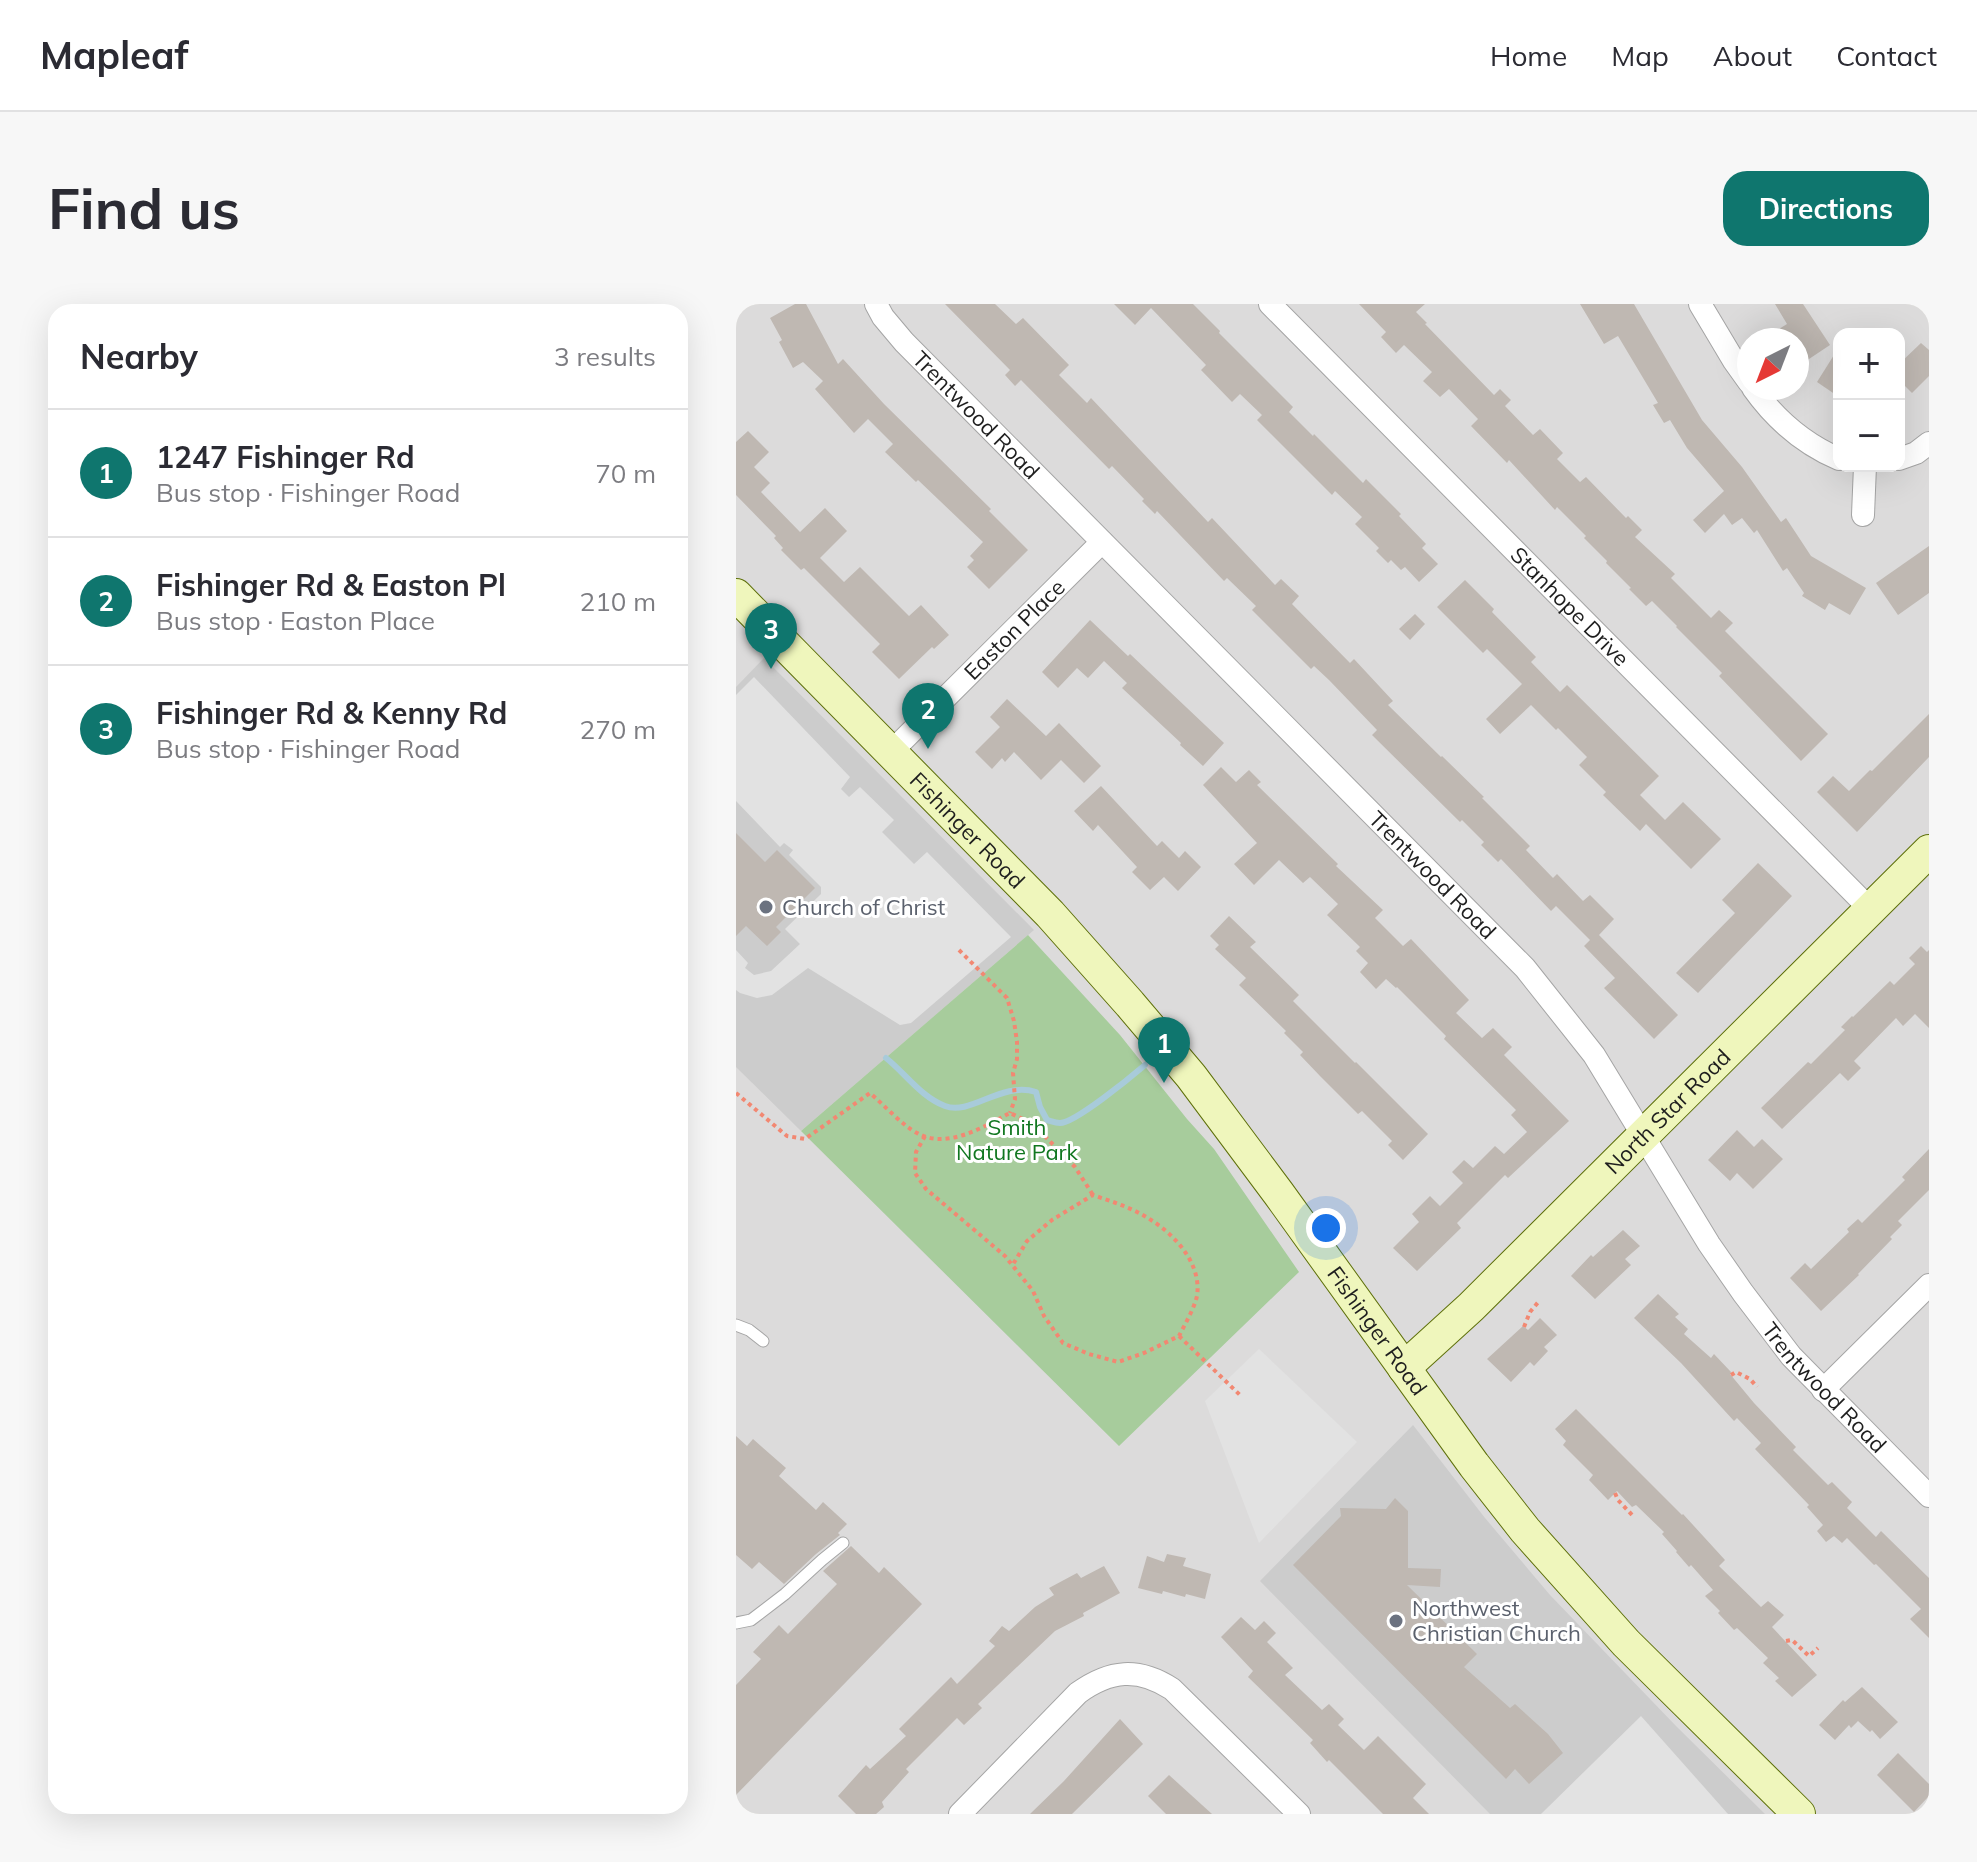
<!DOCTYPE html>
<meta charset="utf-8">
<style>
body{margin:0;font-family:Mulish,sans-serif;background:#f7f7f7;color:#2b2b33}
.controls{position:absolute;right:24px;top:24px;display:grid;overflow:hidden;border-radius:16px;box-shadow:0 8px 32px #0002}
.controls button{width:72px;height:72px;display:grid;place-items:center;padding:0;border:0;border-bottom:2px solid #e1e1e2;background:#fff;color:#2b2b33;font:40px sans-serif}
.compass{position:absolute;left:1001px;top:24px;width:72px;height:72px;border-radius:50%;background:#fff;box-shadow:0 8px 32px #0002;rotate:222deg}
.you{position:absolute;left:590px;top:924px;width:28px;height:28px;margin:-20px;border:6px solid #fff;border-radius:50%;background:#1a73e8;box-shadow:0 0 0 12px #1a73e833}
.badge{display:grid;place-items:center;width:52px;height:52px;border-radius:50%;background:#0f766e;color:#fff;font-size:26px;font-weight:700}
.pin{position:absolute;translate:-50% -66px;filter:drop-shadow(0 2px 4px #0008)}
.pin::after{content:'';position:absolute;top:42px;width:28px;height:24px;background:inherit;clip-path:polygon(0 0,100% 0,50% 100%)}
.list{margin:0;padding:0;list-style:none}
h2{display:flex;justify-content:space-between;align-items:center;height:104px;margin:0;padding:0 32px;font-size:34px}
h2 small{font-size:26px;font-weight:400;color:#7c7c81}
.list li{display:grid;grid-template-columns:52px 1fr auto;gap:24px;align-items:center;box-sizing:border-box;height:128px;padding:0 32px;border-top:2px solid #e1e1e2}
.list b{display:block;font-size:30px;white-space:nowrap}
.list p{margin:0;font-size:26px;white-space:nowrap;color:#7c7c81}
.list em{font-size:26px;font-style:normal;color:#7c7c81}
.map{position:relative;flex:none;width:1193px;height:1510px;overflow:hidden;border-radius:24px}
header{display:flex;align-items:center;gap:48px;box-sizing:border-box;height:112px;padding:0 40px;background:#fff;border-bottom:2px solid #e1e1e2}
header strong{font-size:38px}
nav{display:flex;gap:44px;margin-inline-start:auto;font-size:28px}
.intro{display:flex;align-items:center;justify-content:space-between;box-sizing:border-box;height:192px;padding:0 48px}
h1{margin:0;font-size:56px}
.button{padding:20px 36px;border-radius:24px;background:#0f766e;color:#fff;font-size:28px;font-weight:700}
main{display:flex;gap:48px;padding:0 48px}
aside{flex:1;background:#fff;border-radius:24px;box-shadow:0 8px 32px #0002}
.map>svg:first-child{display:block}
.residential{fill:#dcdbdb;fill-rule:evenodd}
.religious{fill:#ccc}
.forest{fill:#a7cc9c}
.parking{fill:#e2e2e2}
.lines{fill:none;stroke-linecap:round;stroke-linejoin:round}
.stream{stroke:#a8cbda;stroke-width:6}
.building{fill:#bfb8b2}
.lane-casing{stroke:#a5a5a5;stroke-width:13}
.street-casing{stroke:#a5a5a5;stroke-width:24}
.secondary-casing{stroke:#5e700a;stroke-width:34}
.path{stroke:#f28872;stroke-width:4;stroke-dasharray:4 4;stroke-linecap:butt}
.lane{stroke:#fff;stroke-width:11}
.street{stroke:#fff;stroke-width:22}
.secondary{stroke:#eff6bc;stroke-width:32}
.worship-dot{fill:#6b7280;stroke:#fff;stroke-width:3}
.labels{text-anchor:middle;stroke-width:6;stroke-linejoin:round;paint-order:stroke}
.street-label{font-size:22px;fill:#1e1e1e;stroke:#fff}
.worship-label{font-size:22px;fill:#5b616d;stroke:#fff;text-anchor:start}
.park-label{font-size:22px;fill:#117720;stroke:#fff}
</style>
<header>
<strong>Mapleaf</strong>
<nav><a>Home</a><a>Map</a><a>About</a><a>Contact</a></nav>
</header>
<div class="intro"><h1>Find us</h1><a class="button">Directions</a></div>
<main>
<aside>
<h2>Nearby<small>3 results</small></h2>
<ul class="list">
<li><span class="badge">1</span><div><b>1247 Fishinger Rd</b><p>Bus stop · Fishinger Road</p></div><em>70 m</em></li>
<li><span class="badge">2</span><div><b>Fishinger Rd &amp; Easton Pl</b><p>Bus stop · Easton Place</p></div><em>210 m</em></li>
<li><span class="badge">3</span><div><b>Fishinger Rd &amp; Kenny Rd</b><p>Bus stop · Fishinger Road</p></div><em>270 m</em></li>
</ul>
</aside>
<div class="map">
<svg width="1193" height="1510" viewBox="0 0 1193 1510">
<rect width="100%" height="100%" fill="#efece5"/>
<!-- residential -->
<path class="residential" d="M0 0H1193V1510H0ZM1103 30H1163V162H1103ZM1013 36H1061V84H1013Z"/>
<!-- religious -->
<g class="religious">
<path d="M28 354 298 626 65 827 0 763V383Z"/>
<path d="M677 1121 749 1214 814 1291 940 1422 1029 1510H754L524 1277Z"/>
</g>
<!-- forest -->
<path class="forest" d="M292 631 384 731 451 815 478 845 563 968 383 1142 65 827Z"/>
<!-- parking -->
<g class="parking">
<path d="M18 373 114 473 105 485 113 493 124 483 158 516 146 528 178 560 191 548 275 633 175 719 164 721 72 664 36 691 21 694 4 689 0 686V646L12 659 9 664 18 671 35 667 64 640 49 625 85 590V583L53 551 57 546 48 539 44 543 0 497V391Z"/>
<path d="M523 1045 621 1138 523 1239 469 1097Z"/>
<path d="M905 1412 992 1510H805Z"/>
</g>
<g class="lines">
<!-- stream -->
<path class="stream" d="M150 754C169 769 185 793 209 802 235 812 265 777 300 788L304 803 311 816C315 817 319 819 324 819 339 819 395 773 409 761"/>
</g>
<!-- building -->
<g class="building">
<path d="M59 0H70L102 60 107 55 148 100 255 205 253 207 292 246 253 285 231 263 238 256 234 252 247 238 182 176 180 178 149 148 157 140 132 115 118 129 79 85 87 77 67 58 57 64 43 38 46 36 34 14Z"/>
<path d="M209 0H259L280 20 287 14 333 61 323 71 351 99 355 94 472 218 476 214 539 281 545 275 563 292 556 300 614 359 618 355 657 397 652 401 705 453 706 452 748 493 746 494 794 542 790 546 817 574 821 570 847 597 854 591 878 615 863 631 942 711 918 735 868 684 879 674 848 642 854 636 820 602 815 607 765 555 762 558 745 541 748 538 726 516 724 518 636 431 641 426 593 376 578 362 575 365 516 306 520 302 491 274 488 277 421 207 419 210 406 197 408 195 376 162 373 165 285 76 279 82 269 71 274 66Z"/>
<path d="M378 0H457L484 27 483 29 557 103 553 108 577 132 578 130 627 179 630 175 665 210 663 212 690 240 686 244 702 260 683 278 669 263 665 266 655 256 652 259 640 247 643 244 619 220 626 213 599 187 596 191 521 116 526 111 504 90 496 98 465 66 470 61 415 4 399 21Z"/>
<path d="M623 0H689L680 8 691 19 689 20 758 91 764 85 775 96 769 102 797 131 804 125 827 149 821 155 844 178 850 173 890 214 892 212 906 226 899 233 939 270 935 274 975 314 983 306 997 319 989 327 1092 430 1065 457 983 372 986 369 940 323 941 322 916 297 910 302 893 285 895 284 870 259 871 257 848 234 850 232 821 203 819 206 773 156 771 159 735 122 742 115 713 85 704 93 687 77 696 68 668 41 660 49 645 33 650 28Z"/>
<path d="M844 0H898L966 116 1006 163 1045 218 1050 214 1075 252 1130 284 1114 311 1093 299 1089 306 1066 292 1068 289 1051 264 1047 267 1021 226 1018 229 1006 214 996 221 988 210 969 229 957 216 988 187 951 144 934 116 928 119 917 101 922 99 882 32 868 40Z"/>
<path d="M1039 0H1067L1094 41 1061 63V36H1050L1043 25 1051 20Z"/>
<path d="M1185 39 1193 46V72L1176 89 1163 76V60Z"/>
<path d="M1103 43V93L1081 78Z"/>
<path d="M12 127 33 148 18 163 34 179 25 188 64 228 89 204 111 227 84 254 108 278 124 263 173 312 185 301 213 331 198 345 196 343 163 375 136 348 144 340 68 264 65 266 45 246 47 244 38 234 40 232 0 191V138Z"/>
<path d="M1193 242V289L1162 311 1140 279Z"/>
<path d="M729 276 758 305 756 308 800 353 795 358 824 388 831 381 923 472 904 491 929 516 947 498 985 535 955 565 910 520 904 527 867 491 870 488 843 461 851 453 822 424 820 426 795 401 764 430 750 415 786 380 751 345 747 349 701 303Z"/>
<path d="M679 310 689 320 674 336 663 325Z"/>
<path d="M354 316 392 352 394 350 488 439 467 462 444 441 445 439 386 384 391 379 368 357 352 374 341 364 322 384 306 368Z"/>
<path d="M271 395 310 432 323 419 365 462 348 479 325 456 305 476 278 448 269 458 266 454 256 465 239 448 264 423 254 413Z"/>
<path d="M1193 410V453L1121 528 1081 488 1097 472 1113 487 1134 466 1136 467Z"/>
<path d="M485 463 500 478 513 466 525 478 521 481 602 560 600 562 647 606 639 614 667 642 675 635 733 696 720 709 746 734 757 724 776 743 768 751 833 817 772 874 769 871 721 919 725 924 681 967 657 944 683 918 676 910 694 892 704 902 727 879 716 868 728 856 737 864 759 842 768 850 791 828 775 811 780 806 708 735 710 732 661 683 660 684 650 675 640 685 624 668 632 659 620 647 624 643 591 611 602 600 574 573 567 579 543 556 518 581 498 560 521 539 467 481Z"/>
<path d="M365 482 421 542 426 537 443 554 449 547 465 563 442 587 428 573 414 586 396 568 401 563 362 521 357 527 338 507Z"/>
<path d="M0 529 29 558 41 546 79 584 40 623 45 628 31 642 10 622 0 632Z"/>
<path d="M1022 559 1056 592 962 689 940 669 999 609 986 596Z"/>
<path d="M493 612 520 638 514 643 563 691 557 697 619 759 620 758 692 830 667 856 652 841 656 837 626 807 622 810 584 772 564 751 567 748 548 729 550 727 503 681 510 674 479 645 483 641 474 632Z"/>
<path d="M1185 642 1191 648 1193 646V724L1179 710 1167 722 1160 714 1118 757 1125 764 1112 777 1104 769 1046 825 1025 804 1072 758 1075 760 1109 726 1105 723 1116 712 1117 713 1154 677 1158 681 1179 660 1173 654Z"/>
<path d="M1001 826 1018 843 1026 835 1047 855 1017 885 1001 869 994 877 972 856Z"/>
<path d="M1193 845V886L1162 917 1166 921 1154 933 1156 935 1122 970 1123 971 1085 1007 1054 974 1069 959 1075 965 1113 928 1111 925 1122 915 1126 919 1169 876 1166 873Z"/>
<path d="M887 926 904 942 889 955 895 961 859 995 835 972 855 951 857 953Z"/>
<path d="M922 990 943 1010 939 1013 952 1025 948 1030 975 1054 978 1050 995 1068 994 1070 1018 1099 1060 1143 1057 1146 1092 1181 1096 1178 1116 1198 1111 1204 1140 1233 1145 1227 1193 1274V1334L1174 1315 1185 1305 1140 1260 1138 1261 1111 1234 1106 1239 1098 1232 1090 1238 1081 1227 1087 1221 1071 1203 1073 1201 1019 1145 1025 1139 1001 1114 998 1117 945 1059 898 1014Z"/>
<path d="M804 1014 821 1031 808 1043 812 1047 798 1062 794 1058 775 1078 751 1055 787 1022 792 1026Z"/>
<path d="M840 1105 946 1211 947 1210 989 1256 983 1262 1025 1303 1032 1297 1048 1311 1036 1323 1081 1371 1056 1393 1039 1377 1043 1374 1027 1359 1032 1354 1001 1324 998 1326 982 1309 984 1307 969 1292 977 1286 955 1261 953 1263 940 1248 941 1247 926 1230 928 1228 900 1201 896 1203 881 1187 872 1196 853 1176 857 1171 827 1141 830 1137 819 1125Z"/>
<path d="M0 1132 11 1142 17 1135 50 1164 43 1172 80 1206 87 1198 111 1220 102 1229 104 1231 80 1250 48 1280 23 1258 16 1265 0 1251Z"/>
<path d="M659 1194 672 1207V1264L705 1265 704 1283 671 1281 741 1350 728 1363 774 1404 779 1400 812 1430 827 1449 793 1480 779 1465 770 1475 557 1261 605 1212 604 1204 650 1205Z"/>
<path d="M115 1242 143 1269 148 1263 186 1300 0 1491V1381L25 1355 17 1348 43 1321 52 1330 101 1280 87 1267Z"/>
<path d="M431 1250 450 1254 447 1262 475 1270 469 1295 450 1290 449 1293 427 1287 426 1290 402 1284 411 1252 428 1258Z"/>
<path d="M368 1262 384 1289 347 1309 348 1312 319 1327 242 1400 246 1404 228 1421 221 1414 170 1465 173 1468 146 1498 148 1503 140 1510H120L102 1492 130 1461 134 1465 170 1432 163 1425 215 1373 221 1380 259 1342 253 1337 266 1322 273 1327 299 1303 318 1291 313 1284 341 1269 345 1274Z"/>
<path d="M505 1313 519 1326 528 1317 540 1329 531 1338 557 1364 549 1371 586 1406 593 1400 608 1415 602 1421 628 1446 642 1432 690 1480 677 1494 693 1510H647L593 1456 591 1458 574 1439 577 1436 512 1373 517 1367 485 1333Z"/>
<path d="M1126 1383 1162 1418 1144 1435 1136 1426 1134 1428 1122 1417 1115 1424 1113 1421 1099 1436 1083 1421 1107 1396 1109 1398Z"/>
<path d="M384 1415 407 1440 336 1510H294L328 1477Z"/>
<path d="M1162 1449 1193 1480V1492L1178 1508 1141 1471Z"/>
<path d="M433 1471 476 1510H430L412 1492Z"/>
</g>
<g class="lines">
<defs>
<g id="lane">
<path d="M0 1021 13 1026 27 1037"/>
<path d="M0 1319 15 1316 49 1290 86 1256 107 1239"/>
</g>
<g id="street">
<path id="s1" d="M140 0 147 13 168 38 789 664 858 751 973 940 1007 989 1055 1052 1193 1192"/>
<path id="s2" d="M534 0 1134 605"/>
<path d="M964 0 998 57 1013 78"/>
<path d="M1017 84C1039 115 1068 140 1103 155"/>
<path d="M1163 155 1180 149 1193 139"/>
<path d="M1127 211 1129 162"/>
<path id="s3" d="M155 448 366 238"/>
<path d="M1087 1086 1193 981"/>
<path d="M224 1510 342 1389C374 1366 402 1363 436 1385L563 1510"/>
</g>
<g id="secondary">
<path id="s4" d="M0 291 314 610 394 700 455 772 543 890 738 1161 789 1226 890 1339 1063 1510"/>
<path id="s5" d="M668 1064 735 1003 1193 547"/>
</g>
</defs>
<!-- lane casing -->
<use href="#lane" class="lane-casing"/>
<!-- street casing -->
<use href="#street" class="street-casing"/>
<!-- secondary casing -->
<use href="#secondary" class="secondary-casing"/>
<!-- path -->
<g class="path">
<path d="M223 646 271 694 278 717 281 738V755L277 769 279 795 274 809"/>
<path d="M0 789 51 832 69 835 134 789C147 800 167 822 181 829 211 846 247 823 274 809L297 820 339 863 357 891"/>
<path d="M189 832 180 848 179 869 190 885 269 952 297 987 308 1012 327 1039 353 1050 382 1058 408 1049 443 1032C449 1020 458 1005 461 992 466 960 439 931 415 916 397 904 377 898 357 891L316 916 291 937 276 962"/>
<path d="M788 1023 794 1008 804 996"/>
<path d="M443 1032 506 1093"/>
<path d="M995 1071 1000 1068 1014 1075 1021 1083"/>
<path d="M879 1189 882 1196 898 1213"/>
<path d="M1050 1337 1056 1336 1073 1352 1082 1344"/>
</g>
<!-- lane -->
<use href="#lane" class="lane"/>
<!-- street -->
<use href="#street" class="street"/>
<!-- secondary -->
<use href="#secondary" class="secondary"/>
</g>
<!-- markers -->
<g class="worship-dot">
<circle cx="30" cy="603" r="8"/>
<circle cx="660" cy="1317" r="8"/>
</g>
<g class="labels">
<!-- street labels -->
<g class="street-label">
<text dy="8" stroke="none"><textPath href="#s1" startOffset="150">Trentwood Road</textPath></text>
<text dy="8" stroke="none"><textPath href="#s2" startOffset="426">Stanhope Drive</textPath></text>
<text dy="8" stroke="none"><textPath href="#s3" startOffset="174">Easton Place</textPath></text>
<text dy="8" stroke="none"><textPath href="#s4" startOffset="330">Fishinger Road</textPath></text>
<text dy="8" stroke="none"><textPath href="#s1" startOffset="798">Trentwood Road</textPath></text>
<text dy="8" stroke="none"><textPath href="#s5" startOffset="368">North Star Road</textPath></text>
<text dy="8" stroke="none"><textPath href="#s4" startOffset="978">Fishinger Road</textPath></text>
<text dy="8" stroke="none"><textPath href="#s1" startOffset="1446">Trentwood Road</textPath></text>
</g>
<!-- worship labels -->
<g class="worship-label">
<text x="46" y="611">Church of Christ</text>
<text x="676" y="1312">Northwest<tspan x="676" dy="25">Christian Church</tspan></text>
</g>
<!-- park labels -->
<g class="park-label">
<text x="281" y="831">Smith<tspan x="281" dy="25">Nature Park</tspan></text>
</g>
</g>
</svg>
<div class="controls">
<button>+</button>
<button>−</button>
</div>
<svg class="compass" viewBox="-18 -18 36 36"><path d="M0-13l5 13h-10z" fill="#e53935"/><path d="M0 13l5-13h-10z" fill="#7c7c81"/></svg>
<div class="you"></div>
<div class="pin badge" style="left:428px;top:779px">1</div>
<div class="pin badge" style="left:192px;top:445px">2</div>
<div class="pin badge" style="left:35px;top:365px">3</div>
</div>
</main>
